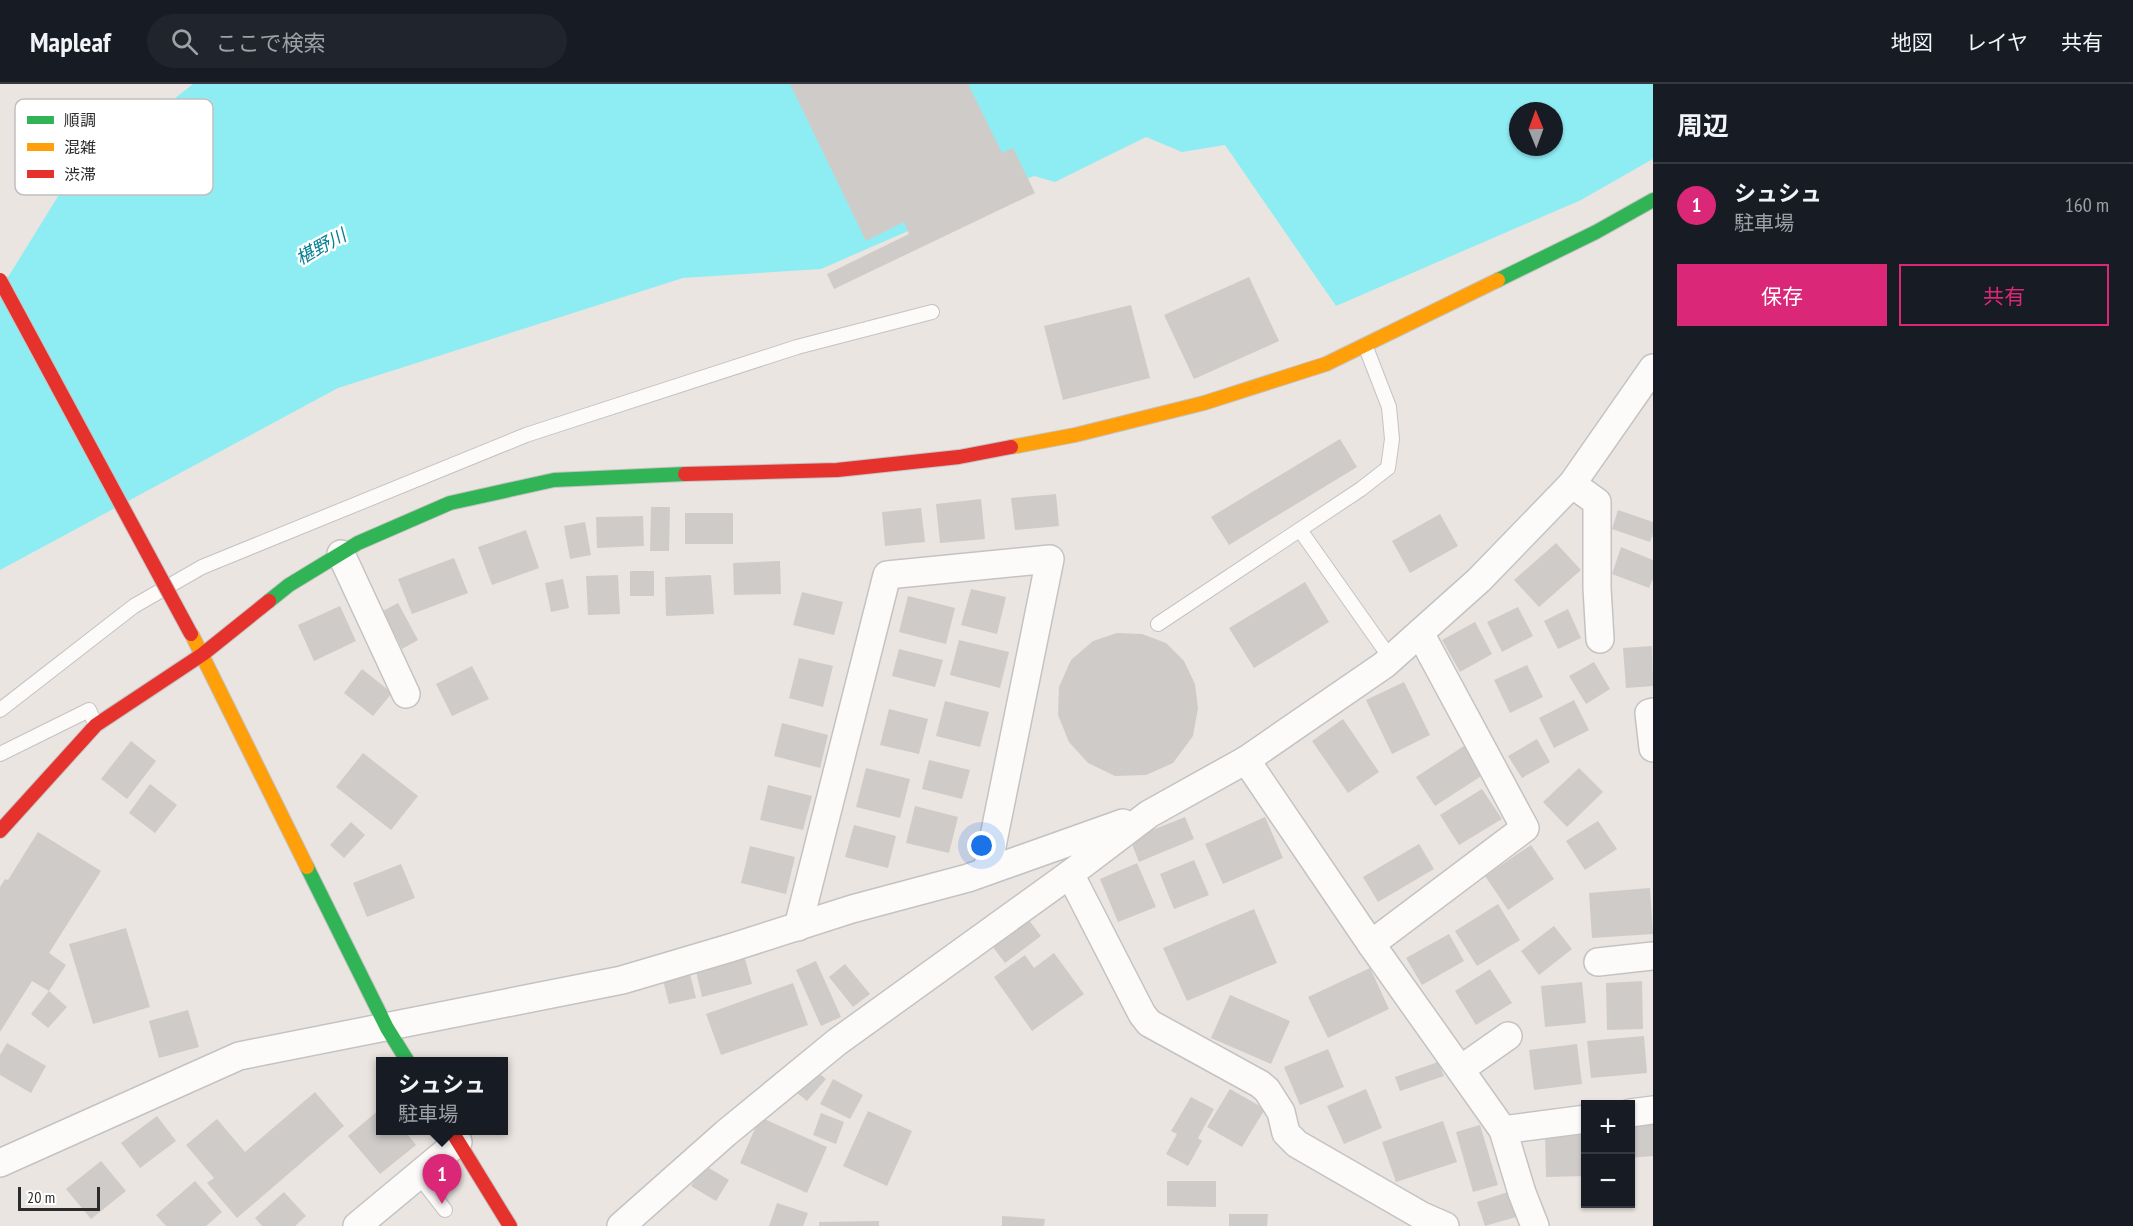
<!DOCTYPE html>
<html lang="ja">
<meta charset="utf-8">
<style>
body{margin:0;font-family:"PT Sans Narrow","Noto Sans JP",sans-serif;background:#20242c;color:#f1f3f6}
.controls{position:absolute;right:18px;bottom:18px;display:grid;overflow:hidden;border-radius:0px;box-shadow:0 2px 4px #0004}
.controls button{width:54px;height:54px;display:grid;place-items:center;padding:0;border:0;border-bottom:2px solid #363941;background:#171b24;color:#f1f3f6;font:30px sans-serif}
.compass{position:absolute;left:1509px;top:18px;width:54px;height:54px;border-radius:50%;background:#171b24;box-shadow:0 2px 4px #0004;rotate:359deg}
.scale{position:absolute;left:18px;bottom:15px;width:82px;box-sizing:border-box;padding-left:6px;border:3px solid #2c2c2c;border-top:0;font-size:16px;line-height:21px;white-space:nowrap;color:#2c2c2c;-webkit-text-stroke:4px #fff;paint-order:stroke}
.you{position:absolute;left:982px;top:762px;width:21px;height:21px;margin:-15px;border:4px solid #fff;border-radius:50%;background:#1a73e8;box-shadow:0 0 0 9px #1a73e833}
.badge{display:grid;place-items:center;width:39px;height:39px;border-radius:50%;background:#db2777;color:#fff;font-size:20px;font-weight:700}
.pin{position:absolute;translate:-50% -50px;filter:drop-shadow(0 2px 3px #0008)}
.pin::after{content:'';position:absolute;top:32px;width:21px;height:18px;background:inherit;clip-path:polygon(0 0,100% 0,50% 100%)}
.popup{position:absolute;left:376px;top:973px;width:132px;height:78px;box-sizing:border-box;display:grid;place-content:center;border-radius:0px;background:#171b24;filter:drop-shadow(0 2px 4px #0005);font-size:20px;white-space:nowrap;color:#9ea1a6}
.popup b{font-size:22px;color:#f1f3f6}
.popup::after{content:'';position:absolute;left:50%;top:100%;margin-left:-12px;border:12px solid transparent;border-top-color:#171b24}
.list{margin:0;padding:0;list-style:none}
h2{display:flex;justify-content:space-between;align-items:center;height:78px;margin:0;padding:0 24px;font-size:26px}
h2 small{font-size:20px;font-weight:400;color:#9ea1a6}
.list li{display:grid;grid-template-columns:39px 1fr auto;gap:18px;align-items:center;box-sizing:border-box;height:84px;padding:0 24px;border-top:2px solid #363941}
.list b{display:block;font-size:22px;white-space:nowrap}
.list p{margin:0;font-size:20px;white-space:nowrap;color:#9ea1a6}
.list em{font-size:20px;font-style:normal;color:#9ea1a6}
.actions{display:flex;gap:12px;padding:18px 24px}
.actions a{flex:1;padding:14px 0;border:2px solid #db2777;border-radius:0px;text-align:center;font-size:21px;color:#db2777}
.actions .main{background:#db2777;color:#fff}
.icon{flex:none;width:33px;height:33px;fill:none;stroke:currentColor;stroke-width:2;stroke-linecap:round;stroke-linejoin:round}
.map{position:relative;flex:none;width:1653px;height:1142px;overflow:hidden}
header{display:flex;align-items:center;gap:36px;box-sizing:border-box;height:84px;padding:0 30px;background:#171b24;border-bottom:2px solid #363941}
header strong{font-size:28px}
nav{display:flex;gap:33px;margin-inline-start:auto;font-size:21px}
.search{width:420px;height:54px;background:#20242c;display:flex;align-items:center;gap:15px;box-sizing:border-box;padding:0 21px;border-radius:33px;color:#9ea1a6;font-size:22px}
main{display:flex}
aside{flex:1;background:#171b24}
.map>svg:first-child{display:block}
.water{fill:#8eedf3;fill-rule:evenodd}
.building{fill:#cfcbc8}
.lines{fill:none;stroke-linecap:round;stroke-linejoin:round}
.lane-casing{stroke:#c4c3c3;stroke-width:16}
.street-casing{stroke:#c4c3c3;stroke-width:30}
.fast-casing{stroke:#c4c3c3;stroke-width:16}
.slow-casing{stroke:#c4c3c3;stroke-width:16}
.jam-casing{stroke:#c4c3c3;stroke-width:16}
.lane{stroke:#fcfbfa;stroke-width:14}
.street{stroke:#fcfbfa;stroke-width:27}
.fast{stroke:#30b455;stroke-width:14}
.slow{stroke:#ff9f0a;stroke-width:14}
.jam{stroke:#e5322d;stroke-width:14}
.jam-bridge-casing{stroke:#c4c3c3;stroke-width:16;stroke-linecap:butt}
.jam-bridge{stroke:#e5322d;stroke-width:14}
.labels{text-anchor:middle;stroke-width:5;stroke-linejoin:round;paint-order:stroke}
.water-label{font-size:18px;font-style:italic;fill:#038095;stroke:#fff}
.key{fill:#fff;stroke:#c0c0c0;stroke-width:1.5}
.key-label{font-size:16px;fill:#2c2c2c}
</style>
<header>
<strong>Mapleaf</strong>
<div class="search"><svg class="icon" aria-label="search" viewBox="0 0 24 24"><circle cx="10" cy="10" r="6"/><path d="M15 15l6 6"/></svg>ここで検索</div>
<nav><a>地図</a><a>レイヤ</a><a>共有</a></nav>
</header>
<main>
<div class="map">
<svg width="1653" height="1142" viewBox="0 0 1653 1142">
<rect width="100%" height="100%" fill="#ebe5e1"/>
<!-- water -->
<path class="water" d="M193 0H1653V75L1581 116 1336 222 1225 61 1182 68 1146 53 1055 98 1034 92 821 185 683 194 338 304 0 486V206L65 101ZM1518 27H1554V63H1518Z"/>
<!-- building -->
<g class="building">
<path d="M790 0H968L1002 69 1013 64 1035 109 834 205 827 190 909 150 904 138 866 157Z"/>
<path d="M1249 193 1279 257 1194 295 1164 231Z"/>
<path d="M1131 221 1150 294 1063 316 1044 242Z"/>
<path d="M1340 355 1357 383 1229 461 1211 433Z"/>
<path d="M1056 410 1059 442 1015 446 1011 414Z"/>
<path d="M981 415 985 455 940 459 936 420Z"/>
<path d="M651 423H670L669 467H650Z"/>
<path d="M921 424 925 458 885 462 882 428Z"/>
<path d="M1618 426 1653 438V450L1650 458 1612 445Z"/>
<rect x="685" y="429" width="48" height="31"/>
<path d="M1440 430 1458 462 1410 489 1392 457Z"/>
<path d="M643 432 644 462 597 464 596 433Z"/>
<path d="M585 438 591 471 570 475 564 442Z"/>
<path d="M526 446 539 484 492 501 478 463Z"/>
<path d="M1556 459 1581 486 1539 523 1514 496Z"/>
<path d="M1621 463 1653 476V495L1649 504 1612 490Z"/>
<path d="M454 474 468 509 412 530 398 495Z"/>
<path d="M780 477 781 510 734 511 733 479Z"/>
<rect x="630" y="487" width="24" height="25"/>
<path d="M618 491 620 530 588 531 586 492Z"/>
<path d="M711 491 714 530 666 532 665 493Z"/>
<path d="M563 495 569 524 551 528 545 499Z"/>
<path d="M1305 498 1329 538 1254 584 1229 544Z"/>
<path d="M971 505 1006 513 997 550 961 541Z"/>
<path d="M802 508 843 518 834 551 793 541Z"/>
<path d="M908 512 955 524 946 560 899 548Z"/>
<path d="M398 519 418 556 402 565 383 527Z"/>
<path d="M340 522 356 557 314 577 298 541Z"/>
<path d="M1518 523 1533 552 1502 568 1487 538Z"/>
<path d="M1568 525 1581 554 1558 565 1544 537Z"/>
<path d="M1475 538 1492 570 1460 588 1442 556Z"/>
<path d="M1117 549 1142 550 1166 559 1184 577 1195 600 1198 624 1193 652 1173 679 1146 691 1115 692 1088 679 1069 658 1058 631 1059 603 1071 576 1093 557Z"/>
<path d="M959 556 1009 568 1000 604 950 591Z"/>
<path d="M1652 562 1653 602 1626 604 1623 564Z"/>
<path d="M899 565 943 576 935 603 892 592Z"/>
<path d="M799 574 833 582 823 623 789 614Z"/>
<path d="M1594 578 1610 605 1586 620 1569 592Z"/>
<path d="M1527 581 1543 613 1510 629 1494 596Z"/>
<path d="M472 582 489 615 452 632 436 600Z"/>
<path d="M362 585 392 609 373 632 344 609Z"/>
<path d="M1404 598 1430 651 1392 670 1366 616Z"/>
<path d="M1574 616 1589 646 1554 664 1539 634Z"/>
<path d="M945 617 989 628 980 663 936 652Z"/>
<path d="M889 625 928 635 919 670 880 661Z"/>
<path d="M1343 635 1379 688 1348 709 1312 657Z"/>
<path d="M782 639 828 651 820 684 774 672Z"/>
<path d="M1537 655 1550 678 1522 694 1508 672Z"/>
<path d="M131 657 156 677 127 715 101 695Z"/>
<path d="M1467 660 1486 689 1435 722 1416 693Z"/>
<path d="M363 669 418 712 391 746 336 703Z"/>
<path d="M929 676 970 686 962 715 922 705Z"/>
<path d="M866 684 910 695 900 734 856 723Z"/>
<path d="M1579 684 1603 708 1567 743 1543 718Z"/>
<path d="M150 700 177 721 155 749 129 729Z"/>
<path d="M768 701 812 712 803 746 760 736Z"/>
<path d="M1482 705 1502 735 1459 761 1440 731Z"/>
<path d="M915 722 958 733 949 769 906 759Z"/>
<path d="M1185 733 1194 755 1139 778 1130 755Z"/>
<path d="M1265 733 1283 774 1223 800 1205 760Z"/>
<path d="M1598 737 1617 765 1585 786 1566 757Z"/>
<path d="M351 738 365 751 344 774 330 761Z"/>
<path d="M854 741 896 752 888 784 845 773Z"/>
<path d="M38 748 101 787 49 869 66 881 49 907 32 897 0 948V803L5 795 8 796Z"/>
<path d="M1419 760 1434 785 1378 818 1363 793Z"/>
<path d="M1531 761 1554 795 1508 826 1485 792Z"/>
<path d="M750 762 795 773 786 810 741 799Z"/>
<path d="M1194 776 1209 811 1174 825 1160 790Z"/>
<path d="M1137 779 1156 823 1118 838 1100 795Z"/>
<path d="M401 780 415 814 367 833 353 799Z"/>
<path d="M1650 804 1653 850 1592 854 1589 809Z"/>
<path d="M1498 820 1520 856 1477 882 1455 847Z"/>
<path d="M1254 825 1277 879 1187 917 1163 864Z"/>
<path d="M1025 831 1041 852 1005 879 989 858Z"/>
<path d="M1554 842 1572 865 1539 891 1521 867Z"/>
<path d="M126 844 150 923 93 940 69 860Z"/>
<path d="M1449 850 1464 877 1422 901 1406 874Z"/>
<path d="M1054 869 1084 910 1032 947 994 893 1025 871 1034 884Z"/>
<path d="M744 871 752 900 702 913 695 883Z"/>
<path d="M816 877 841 933 821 942 796 886Z"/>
<path d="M845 880 870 910 853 923 829 893Z"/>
<path d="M1370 884 1389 925 1328 954 1308 913Z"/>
<path d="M1490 885 1512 919 1476 941 1455 907Z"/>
<path d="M690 890 696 914 669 920 663 896Z"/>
<path d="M1642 897 1643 945 1607 946 1606 899Z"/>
<path d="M1582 898 1586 939 1545 943 1541 902Z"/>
<path d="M793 899 808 941 721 971 706 930Z"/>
<path d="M49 907 67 923 48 944 31 930Z"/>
<path d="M1230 911 1290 937 1271 980 1211 954Z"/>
<path d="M188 926 199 963 159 974 149 937Z"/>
<path d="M1644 952 1647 989 1591 994 1587 957Z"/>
<path d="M7 959 46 982 31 1009 0 991V971Z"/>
<path d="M1577 960 1582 1000 1534 1006 1529 966Z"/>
<path d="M1328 965 1344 1003 1300 1021 1284 983Z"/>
<path d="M1438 978 1444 992 1400 1007 1395 993Z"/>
<path d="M810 982 826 995 807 1017 791 1004Z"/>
<path d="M833 995 863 1011 850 1035 820 1020Z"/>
<path d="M1230 1005 1265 1025 1242 1063 1207 1043Z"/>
<path d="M1366 1005 1382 1044 1344 1060 1327 1022Z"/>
<path d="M315 1008 344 1042 237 1134 207 1099 214 1094 186 1061 217 1035 245 1068Z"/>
<path d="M1191 1013 1214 1025 1198 1054 1202 1057 1188 1082 1166 1070 1177 1050 1171 1047Z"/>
<path d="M380 1025V1046H404L416 1061 380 1090 348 1052Z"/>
<path d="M868 1027 912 1047 887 1102 843 1082Z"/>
<path d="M821 1029 844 1038 836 1060 813 1051Z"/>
<path d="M157 1032 176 1057 140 1084 121 1059Z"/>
<path d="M760 1033 827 1063 807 1109 740 1079Z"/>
<path d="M1443 1037 1457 1078 1396 1098 1382 1058Z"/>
<path d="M1653 1038V1072L1630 1074V1040Z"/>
<path d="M1480 1041 1498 1101 1473 1108 1456 1048Z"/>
<path d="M1586 1048V1092L1546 1093 1545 1049Z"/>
<path d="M101 1077 126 1107 91 1135 66 1105Z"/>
<path d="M704 1081 729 1096 716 1117 691 1102Z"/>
<path d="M195 1097 222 1128 206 1142H166L156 1131Z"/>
<path d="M1167 1097H1216V1123L1167 1122Z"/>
<path d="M284 1108 306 1132 295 1142H262L255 1134Z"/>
<path d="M1508 1108 1516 1133 1485 1142 1477 1118Z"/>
<path d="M777 1119 808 1129 803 1142H769Z"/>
<path d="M1229 1130H1268L1267 1142H1229Z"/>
<path d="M1002 1132 1045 1135 1044 1142H1002Z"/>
<path d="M879 1137V1142H819V1138Z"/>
</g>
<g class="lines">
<defs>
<g id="lane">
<path d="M1300 446 1391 575"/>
<path d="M1158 540 1361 405 1388 384 1392 355 1389 323 1365 261"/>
<path d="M0 626 134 522 202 483 526 351 797 263 932 228"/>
<path d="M0 670 89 626 95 639"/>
<path d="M418 1091 445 1126"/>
</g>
<g id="street">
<path d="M1572 400 1597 418V504L1600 555"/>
<path d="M341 470 406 610"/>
<path d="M1653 628 1649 629 1653 664"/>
<path d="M1246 676 1371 860 1503 1046 1522 1109 1535 1142"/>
<path d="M1070 790 1142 930 1149 939 1260 1000 1267 1006 1281 1028 1286 1049 1297 1060 1422 1132 1445 1142"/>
<path d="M798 843 887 491 1050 475 987 787"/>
<path d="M1371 860 1525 744 1420 549"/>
<path d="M1598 878 1653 872"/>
<path d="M1461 985 1508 952"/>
<path d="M1630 1029 1653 1026"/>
<path d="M1503 1046 1586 1035"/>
<path d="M0 1079 239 972 622 896 730 864 852 825 968 794 1123 739"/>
<path d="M357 1142 458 1058"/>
<path d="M621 1142 726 1049 837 958 1070 790 1149 730 1246 676 1384 581 1479 496 1572 400 1653 284"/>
</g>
<g id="fast">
<path d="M1498 196 1596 148 1653 116"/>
<path d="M269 517 289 501 358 459 450 419 554 396 685 390"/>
<path d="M307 783 387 944 408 978"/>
</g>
<g id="slow">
<path d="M1011 363 1075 351 1204 319 1326 280 1498 196"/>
<path d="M192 551 307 783"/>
</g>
<g id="jam">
<path d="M685 390 837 386 959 373 1011 363"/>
<path d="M0 747 96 641 203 570 269 517"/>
<path d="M451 1046 510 1142"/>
</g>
</defs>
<!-- lane casing -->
<use href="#lane" class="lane-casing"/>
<!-- street casing -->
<use href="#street" class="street-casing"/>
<!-- fast casing -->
<use href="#fast" class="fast-casing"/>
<!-- slow casing -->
<use href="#slow" class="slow-casing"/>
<!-- jam casing -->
<use href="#jam" class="jam-casing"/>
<!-- lane -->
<use href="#lane" class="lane"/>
<!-- street -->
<use href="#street" class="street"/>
<!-- fast -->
<use href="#fast" class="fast"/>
<!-- slow -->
<use href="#slow" class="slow"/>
<!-- jam -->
<use href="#jam" class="jam"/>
<defs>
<path id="jam-bridge" d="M0 196 191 550"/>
</defs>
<!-- jam-bridge casing -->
<use href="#jam-bridge" class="jam-bridge-casing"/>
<!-- jam-bridge -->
<use href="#jam-bridge" class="jam-bridge"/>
</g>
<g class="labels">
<!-- water labels -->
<g class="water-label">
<text transform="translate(321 163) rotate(-29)" y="6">椹野川</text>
</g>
</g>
<!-- legend -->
<rect x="15" y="15" width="198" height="96" rx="9" class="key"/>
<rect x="27" y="32" width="27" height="8" fill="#30b455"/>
<rect x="27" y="59" width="27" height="8" fill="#ff9f0a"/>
<rect x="27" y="86" width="27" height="8" fill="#e5322d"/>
<g class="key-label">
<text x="64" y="42">順調</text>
<text x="64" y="69">混雑</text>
<text x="64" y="96">渋滞</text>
</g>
</svg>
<div class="controls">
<button>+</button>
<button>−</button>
</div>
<svg class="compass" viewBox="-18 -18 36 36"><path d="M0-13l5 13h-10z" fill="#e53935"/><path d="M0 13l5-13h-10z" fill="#9ea1a6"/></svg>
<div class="scale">20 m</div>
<div class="you"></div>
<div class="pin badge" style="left:442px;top:1120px">1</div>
<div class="popup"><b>シュシュ</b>駐車場</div>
</div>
<aside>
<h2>周辺<small></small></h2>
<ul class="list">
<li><span class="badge">1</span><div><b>シュシュ</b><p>駐車場</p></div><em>160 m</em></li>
</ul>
<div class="actions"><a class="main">保存</a><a>共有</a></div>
</aside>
</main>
